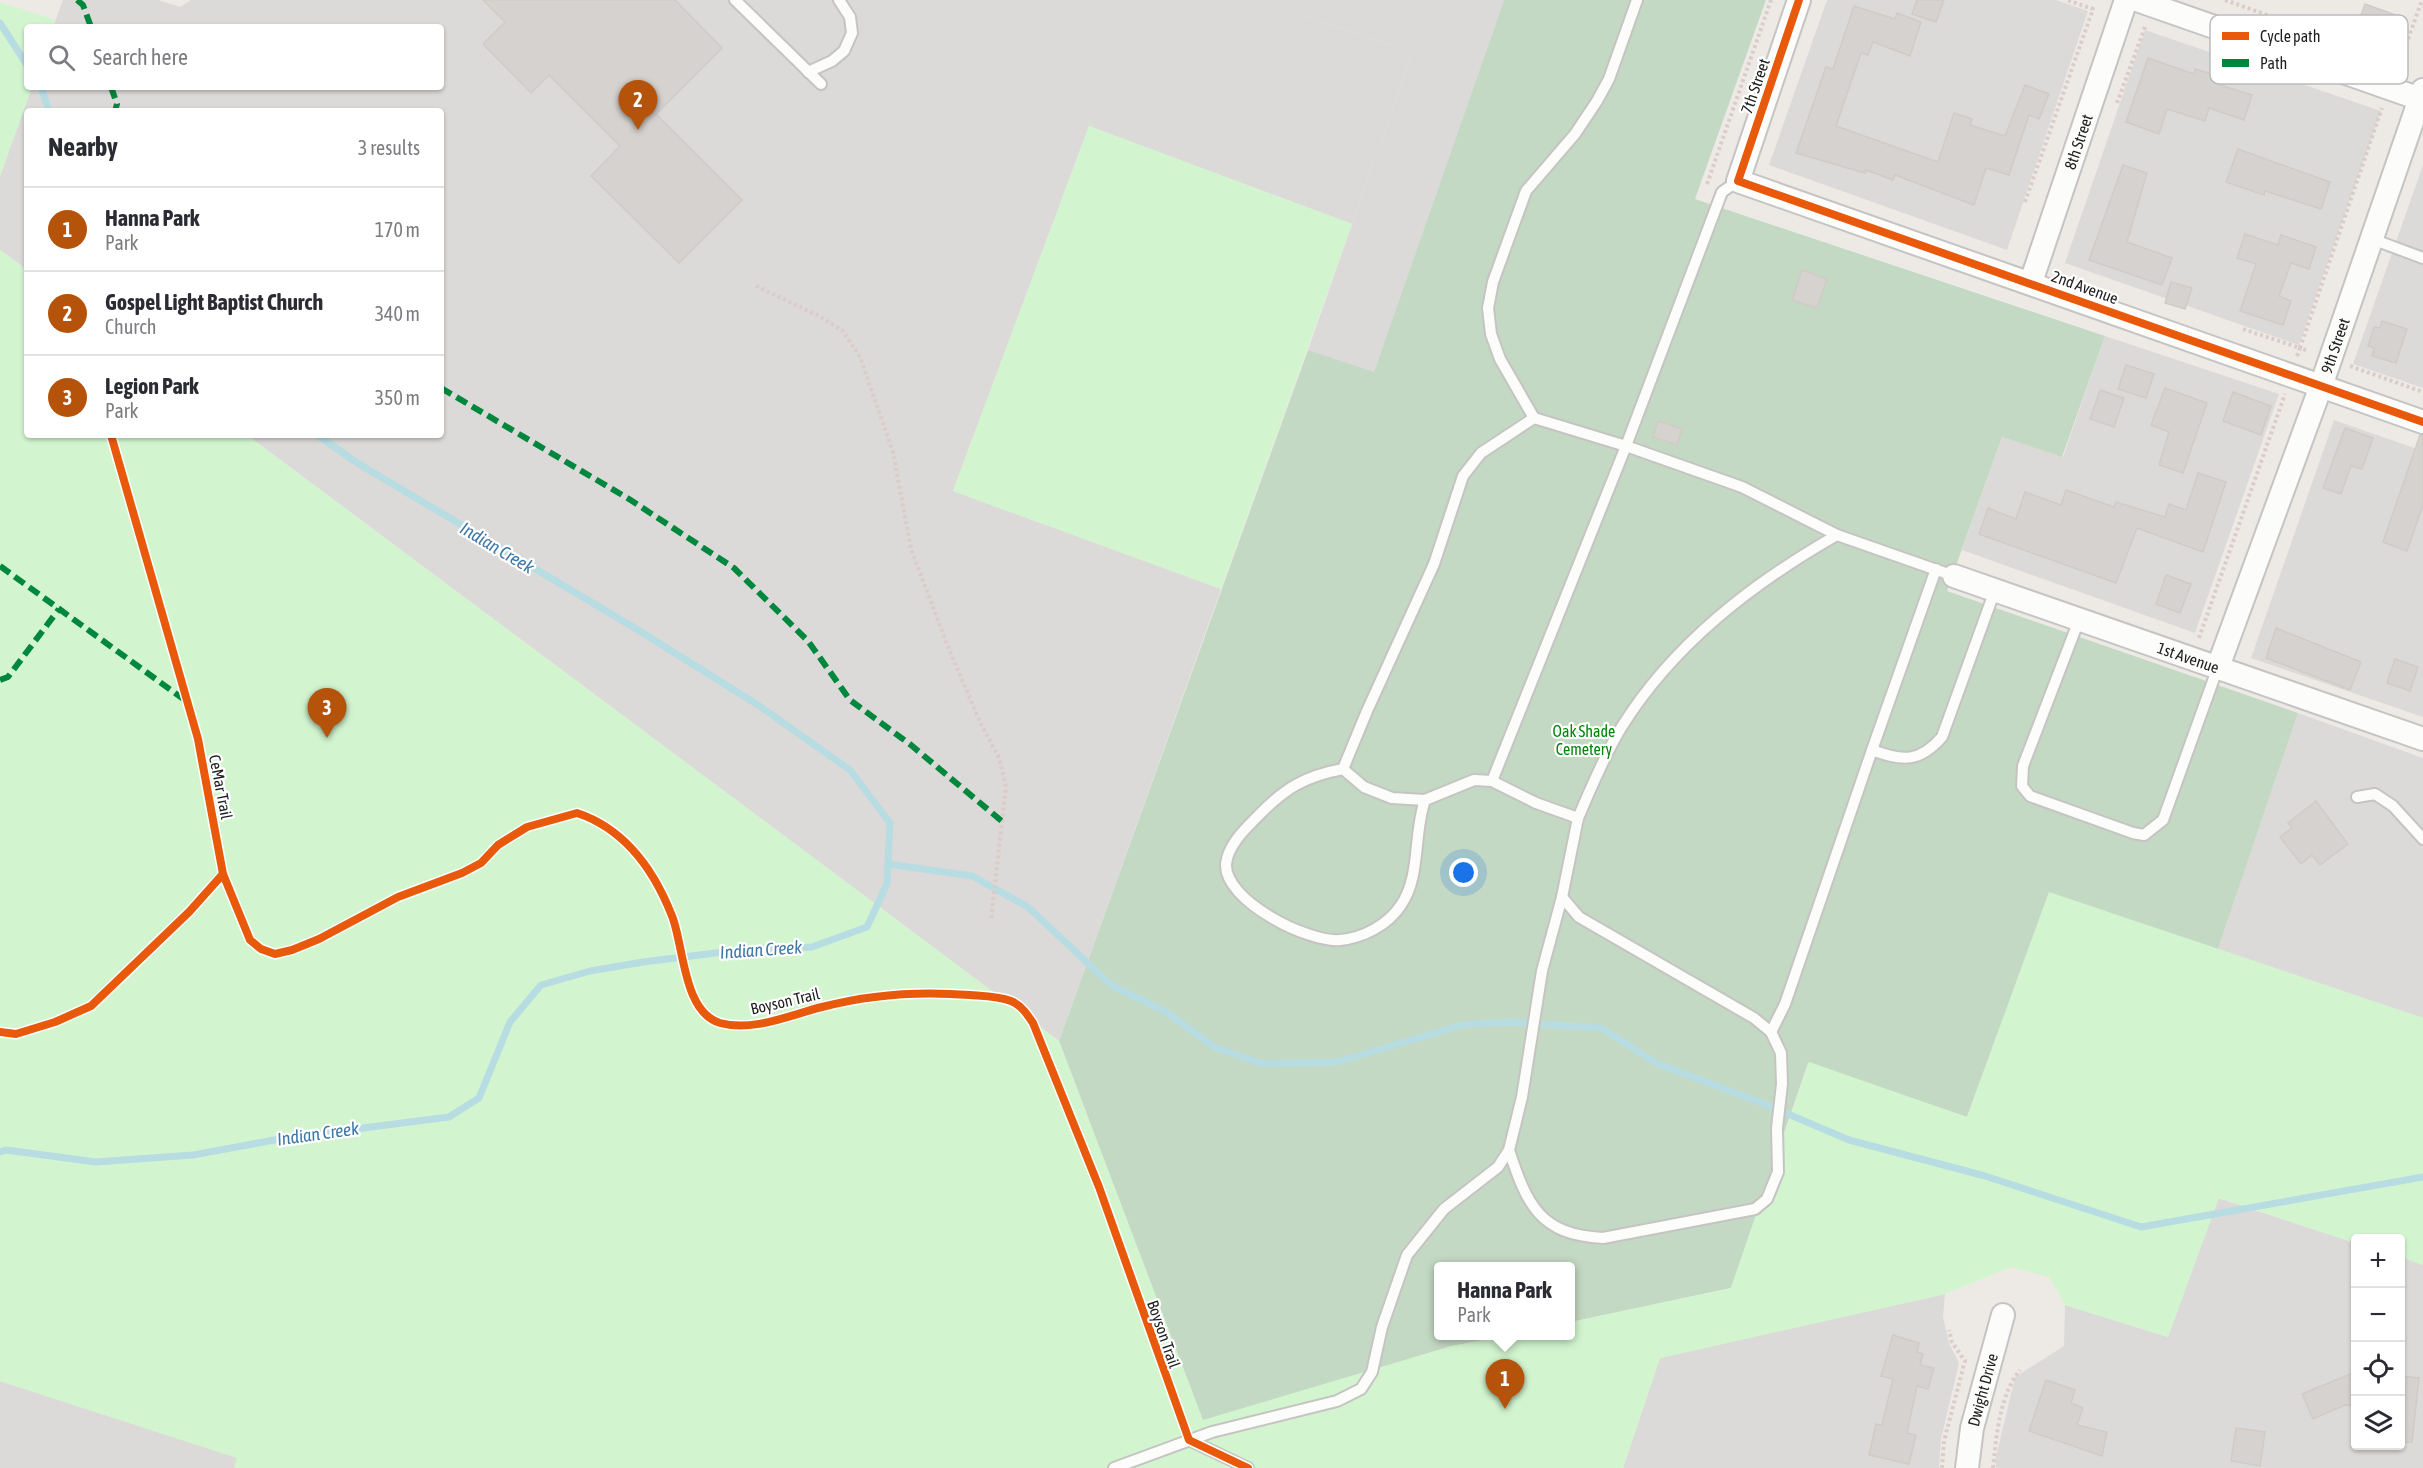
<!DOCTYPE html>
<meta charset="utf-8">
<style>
body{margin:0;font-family:"Asap Condensed",sans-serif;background:#f2f2f3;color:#2b2b33}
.controls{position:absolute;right:18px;bottom:18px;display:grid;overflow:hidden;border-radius:6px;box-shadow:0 2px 4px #0004}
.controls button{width:54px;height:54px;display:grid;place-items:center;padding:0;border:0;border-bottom:2px solid #e1e1e2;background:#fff;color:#2b2b33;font:30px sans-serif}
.you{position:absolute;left:1464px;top:873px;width:21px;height:21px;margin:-15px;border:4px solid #fff;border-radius:50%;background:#1a73e8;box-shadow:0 0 0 9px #1a73e833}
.badge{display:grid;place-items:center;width:39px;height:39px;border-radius:50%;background:#b45309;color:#fff;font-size:20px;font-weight:700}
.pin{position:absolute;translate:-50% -50px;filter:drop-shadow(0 2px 3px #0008)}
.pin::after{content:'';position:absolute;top:32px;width:21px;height:18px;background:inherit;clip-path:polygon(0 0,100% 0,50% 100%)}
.popup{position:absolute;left:1434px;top:1262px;width:141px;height:78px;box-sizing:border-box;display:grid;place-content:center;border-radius:6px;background:#fff;filter:drop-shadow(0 2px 4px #0005);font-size:20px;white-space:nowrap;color:#7c7c81}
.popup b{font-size:22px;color:#2b2b33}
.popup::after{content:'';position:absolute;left:50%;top:100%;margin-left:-12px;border:12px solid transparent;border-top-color:#fff}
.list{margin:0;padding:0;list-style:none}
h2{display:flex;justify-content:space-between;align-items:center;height:78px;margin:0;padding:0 24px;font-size:26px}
h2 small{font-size:20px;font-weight:400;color:#7c7c81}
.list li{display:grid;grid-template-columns:39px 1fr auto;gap:18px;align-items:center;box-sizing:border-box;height:84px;padding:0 24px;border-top:2px solid #e1e1e2}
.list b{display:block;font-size:22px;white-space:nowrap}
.list p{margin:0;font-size:20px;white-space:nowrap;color:#7c7c81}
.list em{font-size:20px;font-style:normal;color:#7c7c81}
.icon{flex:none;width:33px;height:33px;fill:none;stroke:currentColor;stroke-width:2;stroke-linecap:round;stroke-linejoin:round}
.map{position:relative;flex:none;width:2423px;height:1468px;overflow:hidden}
.search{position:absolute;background:#fff;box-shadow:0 2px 4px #0004;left:24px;top:24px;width:420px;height:66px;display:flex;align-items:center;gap:15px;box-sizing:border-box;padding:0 21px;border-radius:6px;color:#7c7c81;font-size:22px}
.panel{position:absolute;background:#fff;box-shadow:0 2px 4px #0004;left:24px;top:108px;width:420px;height:330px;border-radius:6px}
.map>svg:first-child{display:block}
.residential{fill:#dcdad8}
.religious{fill:#dbdad8}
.cemetery{fill:#c4d9c3}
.park{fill:#d2f5d0}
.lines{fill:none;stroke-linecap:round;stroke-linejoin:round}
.stream{stroke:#b7dce2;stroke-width:7}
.building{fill:#d5d2cf;stroke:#d0cbc7;stroke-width:1.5}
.lane-casing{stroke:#c5c4c2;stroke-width:14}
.street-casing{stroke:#c5c4c2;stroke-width:26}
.path{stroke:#dbcbc9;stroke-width:4;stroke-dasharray:3 3;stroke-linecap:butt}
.lane{stroke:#fcfcfb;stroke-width:10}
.street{stroke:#fcfcfb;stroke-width:22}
.quiet{stroke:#00873e;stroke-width:6;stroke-dasharray:12 6;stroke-linecap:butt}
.cycleway-casing{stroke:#fff;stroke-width:11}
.cycleway{stroke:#e8590c;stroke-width:8}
.labels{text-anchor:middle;stroke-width:4.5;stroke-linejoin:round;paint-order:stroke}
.street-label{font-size:16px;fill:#1e1e1e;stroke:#fff}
.park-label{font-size:16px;fill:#038507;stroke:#fff}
.water-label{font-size:18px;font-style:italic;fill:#3e77a5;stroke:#fff}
.key{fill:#fff;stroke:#bcbcbc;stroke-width:1.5}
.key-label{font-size:16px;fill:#1e1e1e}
</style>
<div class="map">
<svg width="2423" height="1468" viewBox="0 0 2423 1468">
<rect width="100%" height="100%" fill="#edeae6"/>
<!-- residential -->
<g class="residential">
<path d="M1260 0H1504L1374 373 1308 350 1412 53Z"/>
<path d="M1827 0H2056L2088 11 2007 250 1769 165Z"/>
<path d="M2145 30 2381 111 2299 345 2065 263Z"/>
<path d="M2423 165V388L2353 364Z"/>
<path d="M2105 336 2279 394 2195 633 1962 550 2002 437 2063 457Z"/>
<path d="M2334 420 2423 451V717L2251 658Z"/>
<path d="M2298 713 2423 758V1018L2218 949Z"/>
<path d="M2218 1198 2355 1243 2356 1446H2400L2401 1257 2423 1265V1468H1996L1995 1461 2015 1377 2064 1346 2065 1305 2168 1337Z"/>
<path d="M1945 1294 1943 1317 1949 1343 1959 1363 1941 1439 1939 1468H1623L1660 1358Z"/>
<path d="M0 1381 238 1458 234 1468H0Z"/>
</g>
<!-- religious -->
<path class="religious" d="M63 0H158L180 7 191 0H1260L1412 53 1352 224 1089 126 953 491 1221 589 1059 1041 247 435H441V111H27V270L0 250V176L32 87H441V27H53Z"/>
<!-- cemetery -->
<path class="cemetery" d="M1504 0H1766L1695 199 2105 336 2062 457 2002 437 1947 591 2298 713 2218 949 2049 893 1967 1117 1808 1063 1731 1288 1571 1322V1266H1439V1336H1504L1452 1346 1203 1421 1059 1041 1308 350 1374 372Z"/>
<!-- park -->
<g class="park">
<path d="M0 2 56 20 53 27H27V87H32L0 176Z"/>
<path d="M1089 126 1352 224 1221 589 953 491Z"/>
<path d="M0 250 27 270V435H247L1059 1041 1203 1420 1452 1346 1504 1336H1571V1322L1731 1288 1809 1062 1967 1117 2049 892 2423 1018V1265L2401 1257 2400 1238H2356L2355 1243 2219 1198 2168 1337 2065 1305 2049 1277 2011 1267 1945 1294 1660 1358 1623 1468H234L237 1458 0 1381Z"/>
</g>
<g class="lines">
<!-- stream -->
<g class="stream">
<path d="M0 23 27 65"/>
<path d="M41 87 49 111"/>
<path d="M888 864 972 876 1028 907 1111 985 1168 1013 1214 1047 1263 1064 1337 1062 1462 1025 1507 1022 1601 1028 1658 1064 1762 1103 1849 1140 1985 1176 2141 1227 2423 1177"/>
<path d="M0 1152 6 1150 96 1162 193 1155 285 1138 449 1117 479 1098 510 1022 541 985 590 971 643 962 740 950 812 947 867 927 887 884 890 823 850 770 758 705 638 630 359 464 317 435"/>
</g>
</g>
<!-- building -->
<g class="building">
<path d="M483 0H675L722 48 656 114 742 200 679 263 591 176 620 146 549 75 531 93 483 44 505 22Z"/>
<path d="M1917 0H1944L1936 22 1912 14Z"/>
<path d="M2365 4 2401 17 2392 42 2356 29Z"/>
<path d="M1854 6 1895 19 1897 13 1921 22 1910 56 1873 42 1868 55 1861 53 1836 126 1938 162 1954 113 1972 119 1970 125 2005 136 2025 85 2049 94 2039 119 2029 115 2009 175 1986 168 1974 205 1895 175 1893 180 1866 170 1865 173 1796 153 1826 67 1833 69Z"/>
<path d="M2148 58 2194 74 2195 69 2219 76 2217 84 2252 95 2244 120 2209 108 2205 121 2167 109 2159 134 2126 122Z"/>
<path d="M2238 149 2330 182 2321 209 2265 191 2264 195 2226 182Z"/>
<path d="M2123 165 2147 173 2127 242 2172 258 2162 285 2089 260Z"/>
<path d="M2245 234 2278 245 2281 235 2316 247 2309 269 2291 263 2279 296 2291 301 2283 325 2240 311 2256 264 2237 258Z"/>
<path d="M1802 270 1827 279 1817 308 1792 300Z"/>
<path d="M2171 282 2192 288 2185 309 2165 303Z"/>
<path d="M2382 321 2407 329 2396 363 2372 356 2374 348 2368 346 2374 327 2380 328Z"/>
<path d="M2126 365 2154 374 2146 398 2118 389Z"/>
<path d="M2165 388 2207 403 2183 473 2159 465 2169 432 2151 425Z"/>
<path d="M2100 390 2124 398 2114 427 2090 419Z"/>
<path d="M2233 392 2271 406 2261 435 2223 421Z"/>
<path d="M1658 421 1682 429 1677 445 1653 437Z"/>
<path d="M2345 428 2373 438 2362 469 2351 466 2341 494 2323 488Z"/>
<path d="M2420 435H2423V505L2407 551 2383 542Z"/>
<path d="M2198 473 2226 482 2203 552 2137 528 2116 583 1979 534 1988 508 2016 519 2025 492 2061 505 2066 490 2114 507 2116 502 2165 517 2169 504 2186 510Z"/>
<path d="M2166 575 2191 584 2180 613 2156 604Z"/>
<path d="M2276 628 2361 662 2350 690 2266 658Z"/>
<path d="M2395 659 2418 667 2410 691 2387 683Z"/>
<path d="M2316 801 2348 844 2320 865 2312 855 2301 864 2280 837 2292 828 2288 823Z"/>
<path d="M1893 1335 1919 1343 1917 1352 1923 1354 1920 1365 1934 1368 1928 1389 1917 1386 1907 1433 1916 1435 1909 1464 1869 1455 1876 1424 1882 1425 1893 1379 1881 1376Z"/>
<path d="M2355 1372V1406L2345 1405 2313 1419 2302 1394Z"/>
<path d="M2400 1376 2419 1378 2412 1442H2400Z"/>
<path d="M2046 1380 2075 1390 2071 1403 2083 1408 2077 1425 2107 1432 2102 1456 2029 1431Z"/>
<path d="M2236 1428 2265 1432 2260 1466 2231 1461Z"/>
</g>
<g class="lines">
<defs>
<g id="lane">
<path d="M735 0 821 84"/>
<path d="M1637 0 1609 79 1597 101 1575 134 1526 191 1493 282 1488 308 1491 334 1500 359 1534 418 1626 446 1742 487 1837 535 1954 576"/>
<path d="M808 72 832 61 844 51 852 33 850 17 839 0"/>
<path d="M2372 239 2423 258"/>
<path d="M2079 620 2023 766 2022 786 2030 796 2133 833 2144 835 2163 820 2218 667"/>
<path d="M1872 750 1936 569"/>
<path d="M1343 769 1364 787 1392 798 1425 800 1474 780 1492 781 1536 803 1578 818C1591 788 1604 756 1621 728 1673 644 1753 583 1837 535"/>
<path d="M1492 781 1626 446 1722 192 1738 181"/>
<path d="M2357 797 2375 794 2393 806 2423 839"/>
<path d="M1425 800C1413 835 1421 876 1401 905 1388 925 1363 938 1340 940 1309 943 1224 901 1226 864 1228 845 1245 829 1258 816 1285 788 1305 776 1343 769L1367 711 1434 564 1463 476 1481 453 1534 418"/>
<path d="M1562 897 1578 818"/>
<path d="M1771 1032 1785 1004 1872 750C1903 762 1920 762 1942 737L1995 590"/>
<path d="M1189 1440 1248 1468"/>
<path d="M1114 1468 1212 1432 1337 1401 1361 1389 1372 1372 1382 1327 1407 1255 1444 1209 1498 1167 1509 1150 1522 1097 1542 971 1562 897 1579 917 1754 1018 1771 1032 1781 1053 1782 1084 1777 1128 1778 1172 1767 1199 1755 1209 1603 1238C1540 1235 1527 1205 1509 1150"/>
</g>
<g id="street">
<path d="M1799 0 1738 181 2423 422"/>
<path d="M2137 0 2423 100"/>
<path id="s1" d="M2031 282 2126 0"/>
<path id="s2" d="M1954 576 2423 739"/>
<path id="s3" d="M2218 667 2321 386 2423 90"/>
<path id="s4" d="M1967 1468 1972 1428 2003 1315"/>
</g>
</defs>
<!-- lane casing -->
<use href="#lane" class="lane-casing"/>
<!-- street casing -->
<use href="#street" class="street-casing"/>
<!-- path -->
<g class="path">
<path d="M2225 0 2400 62 2422 0"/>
<path d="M2397 70 2400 62 2409 65"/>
<path d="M2117 103 2145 27"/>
<path d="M1707 184 1771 0"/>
<path d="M2025 202 2093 9 2067 0"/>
<path d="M756 286 819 316 843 331 860 357 893 452 911 549 948 647 981 724 999 758 1006 787 991 920"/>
<path d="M2243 329 2300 348 2382 108"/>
<path d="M2297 356 2300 348 2309 351"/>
<path d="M2350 366 2423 392"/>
<path d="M2199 638 2285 394"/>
<path d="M1942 1468 1944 1441 1965 1361 1952 1342 1949 1330"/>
<path d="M1993 1468C1996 1437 2000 1394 2020 1370"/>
</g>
<!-- lane -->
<use href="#lane" class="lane"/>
<!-- street -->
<use href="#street" class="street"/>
<!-- quiet -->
<g class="quiet">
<path d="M77 0 83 5 91 27"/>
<path d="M111 87 117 104 115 111"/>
<path d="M441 388 629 499 734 568 808 641 850 700 911 745 1004 823"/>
<path d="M0 566 186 701"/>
<path d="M0 680 8 677 59 609"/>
</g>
<defs>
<g id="cycleway">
<path d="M1799 0 1738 181 2423 422"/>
<path d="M111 435 198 739 223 874 250 940 261 949 275 954 292 950 319 939 398 897 462 873 481 863 498 845 527 827 577 813C625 829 654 870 672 916 684 946 683 1012 720 1023 753 1032 790 1015 822 1007 871 994 920 991 970 995 983 996 998 996 1011 1001 1021 1005 1027 1014 1033 1023L1099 1187 1189 1440 1248 1468"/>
<path d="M0 1032 16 1034 55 1022 91 1006 189 912 223 874"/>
</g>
</defs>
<!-- cycleway casing -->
<use href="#cycleway" class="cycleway-casing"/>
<!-- cycleway -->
<use href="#cycleway" class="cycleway"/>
</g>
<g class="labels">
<!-- street labels -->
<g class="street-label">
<text transform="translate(1755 86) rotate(-71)" y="6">7th Street</text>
<text dy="6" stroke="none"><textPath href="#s1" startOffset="148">8th Street</textPath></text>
<text transform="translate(2085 287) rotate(20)" y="6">2nd Avenue</text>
<text dy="6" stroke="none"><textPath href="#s3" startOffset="342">9th Street</textPath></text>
<text dy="6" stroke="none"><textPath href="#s2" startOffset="248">1st Avenue</textPath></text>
<text transform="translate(221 787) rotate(79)" y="6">CeMar Trail</text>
<text transform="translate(785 1001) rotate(-13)" y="6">Boyson Trail</text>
<text transform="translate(1164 1334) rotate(71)" y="6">Boyson Trail</text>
<text dy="6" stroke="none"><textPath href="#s4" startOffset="80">Dwight Drive</textPath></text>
</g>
<!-- park labels -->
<g class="park-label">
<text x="1584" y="737">Oak Shade<tspan x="1584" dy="18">Cemetery</tspan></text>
</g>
<!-- water labels -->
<g class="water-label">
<text transform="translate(497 548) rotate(31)" y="6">Indian Creek</text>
<text transform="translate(761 950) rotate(-4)" y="6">Indian Creek</text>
<text transform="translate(318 1134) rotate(-8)" y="6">Indian Creek</text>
</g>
</g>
<!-- legend -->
<rect x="2210" y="15" width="198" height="69" rx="9" class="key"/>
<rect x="2222" y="32" width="27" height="8" fill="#e8590c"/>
<rect x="2222" y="59" width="27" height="8" fill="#00873e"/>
<g class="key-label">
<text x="2260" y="42">Cycle path</text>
<text x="2260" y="69">Path</text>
</g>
</svg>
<div class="controls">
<button>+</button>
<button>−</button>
<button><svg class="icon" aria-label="locate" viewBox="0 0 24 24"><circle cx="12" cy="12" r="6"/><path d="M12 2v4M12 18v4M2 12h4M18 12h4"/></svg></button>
<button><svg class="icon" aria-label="layers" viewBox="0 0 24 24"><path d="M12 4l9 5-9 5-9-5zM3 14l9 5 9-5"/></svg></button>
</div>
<div class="you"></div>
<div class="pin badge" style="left:1505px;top:1409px">1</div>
<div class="popup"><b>Hanna Park</b>Park</div>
<div class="pin badge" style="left:638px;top:130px">2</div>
<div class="pin badge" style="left:327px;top:738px">3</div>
<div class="search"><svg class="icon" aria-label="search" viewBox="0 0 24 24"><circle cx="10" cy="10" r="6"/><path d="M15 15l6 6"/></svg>Search here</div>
<section class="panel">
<h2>Nearby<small>3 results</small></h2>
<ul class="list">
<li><span class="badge">1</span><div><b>Hanna Park</b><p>Park</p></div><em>170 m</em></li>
<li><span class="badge">2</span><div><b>Gospel Light Baptist Church</b><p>Church</p></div><em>340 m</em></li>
<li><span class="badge">3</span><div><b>Legion Park</b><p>Park</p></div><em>350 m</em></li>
</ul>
</section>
</div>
